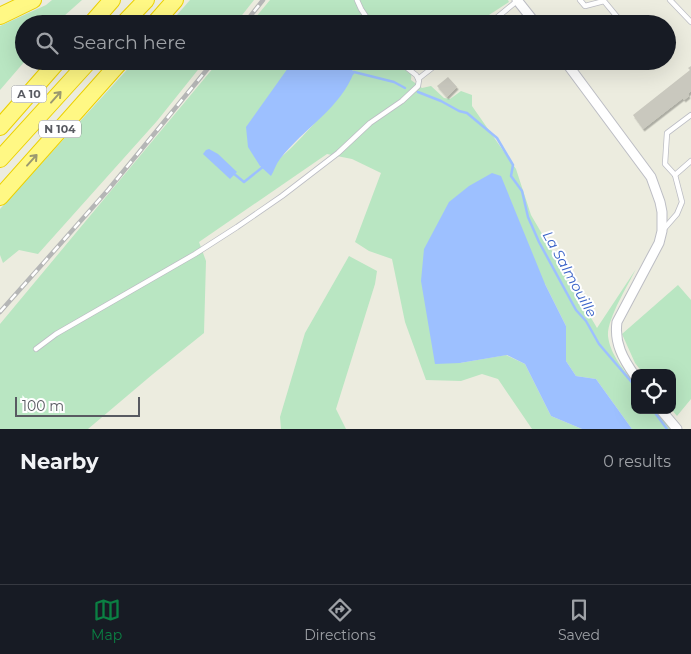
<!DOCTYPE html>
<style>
body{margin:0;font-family:Montserrat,sans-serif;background:#20242c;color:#f1f3f6}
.controls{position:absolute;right:15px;bottom:15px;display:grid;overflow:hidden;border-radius:10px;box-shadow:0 5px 20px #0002}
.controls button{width:45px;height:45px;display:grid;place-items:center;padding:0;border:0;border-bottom:1px solid #363941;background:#171b24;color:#f1f3f6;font:25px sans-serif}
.scale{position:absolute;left:15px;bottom:12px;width:125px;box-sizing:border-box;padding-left:5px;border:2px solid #585a61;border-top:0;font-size:14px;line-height:18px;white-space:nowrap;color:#585a61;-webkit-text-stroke:4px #fff;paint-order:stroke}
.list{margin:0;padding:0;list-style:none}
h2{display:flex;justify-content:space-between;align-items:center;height:65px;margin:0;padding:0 20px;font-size:21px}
h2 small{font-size:16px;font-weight:400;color:#9ea1a6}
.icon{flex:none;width:28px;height:28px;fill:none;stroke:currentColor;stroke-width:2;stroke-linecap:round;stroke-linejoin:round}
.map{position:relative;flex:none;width:691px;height:429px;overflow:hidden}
.search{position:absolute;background:#171b24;box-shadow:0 5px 20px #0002;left:15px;right:15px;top:15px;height:55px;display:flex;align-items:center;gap:12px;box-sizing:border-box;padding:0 18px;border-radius:28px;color:#9ea1a6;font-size:19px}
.sheet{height:155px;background:#171b24}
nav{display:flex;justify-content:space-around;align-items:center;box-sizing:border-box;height:70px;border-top:1px solid #363941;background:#171b24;font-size:14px;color:#9ea1a6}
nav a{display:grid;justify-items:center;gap:2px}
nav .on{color:#0b8043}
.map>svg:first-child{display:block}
.green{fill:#b9e6c2}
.water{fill:#9dc0ff}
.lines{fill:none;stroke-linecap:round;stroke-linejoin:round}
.stream{stroke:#9dc0ff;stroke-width:2.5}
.building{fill:#c9c8be;filter:url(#shadow)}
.lane-casing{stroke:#bcbdc4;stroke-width:6}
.street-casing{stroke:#bcbdc4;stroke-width:11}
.highway-casing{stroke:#ecd100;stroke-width:18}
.lane{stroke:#fff;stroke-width:4.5}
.street{stroke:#fff;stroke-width:9}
.highway{stroke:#fff884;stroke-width:16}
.rail-casing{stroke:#b5b6b6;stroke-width:4.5}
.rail{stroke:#fff;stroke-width:2.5;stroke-dasharray:8;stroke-linecap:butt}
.oneway{stroke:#9b996f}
.labels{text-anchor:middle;stroke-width:4;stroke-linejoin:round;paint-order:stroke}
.shield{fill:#fff;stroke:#8a8c90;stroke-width:1}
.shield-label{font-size:11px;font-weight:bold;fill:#585a61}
.water-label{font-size:14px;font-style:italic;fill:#3a63c8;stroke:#fff}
</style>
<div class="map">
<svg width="691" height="429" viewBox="0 0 691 429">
<defs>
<filter id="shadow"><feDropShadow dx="1.5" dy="2.5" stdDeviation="0" flood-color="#0004"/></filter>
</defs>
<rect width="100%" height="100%" fill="#ececdf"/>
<!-- green -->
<g class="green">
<path d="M52 0H82L55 24H24L25 61 0 90V26L46 5Z"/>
<path d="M190 0H254L235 24H169Z"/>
<path d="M270 0H508L509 2 475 24H250Z"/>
<path d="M135 61H205L157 121 38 254 19 250 3 263 0 255V209Z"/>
<path d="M219 61H293L286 74 260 166 266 170C301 143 328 108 354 72L345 61H416L412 64 411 80 422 88 431 86 444 98 450 99 461 91 472 95V106L516 169 531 215 597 328 636 269C628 285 607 319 608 336 610 354 624 371 635 383V410H658L673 429H632L596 379 576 376 566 361V326L545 284 460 363 506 355 525 364 551 416 582 429H532L498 379 482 374 461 381 426 380 405 322 392 259 369 251 355 242 381 173 352 159 327 154 199 242 206 261 204 333 153 374 88 429H0V324Z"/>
<path d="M349 256 377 271 375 284 336 409 346 429H281L280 417 305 333Z"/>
<path d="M678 285 691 300V399L677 416 672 410V373H643L635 363 622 334Z"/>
</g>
<!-- water -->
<g class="water">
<path d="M293 61H345L354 72C341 108 303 129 280 159 276 164 274 171 271 176L260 166 248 147 246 127Z"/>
<path d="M209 149 218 154 237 172 230 179 203 154 206 150Z"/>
<path d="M492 173 501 176 545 284 566 326V361L576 376 596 379 632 429H582L551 416 525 364 507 355 460 363 435 364 421 281 424 249 449 202 469 186Z"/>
</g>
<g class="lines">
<!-- stream -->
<g class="stream">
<path d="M352 74 354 72 394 82 405 88"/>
<path d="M418 92 441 101 459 111 467 113 497 138 513 165 511 176 522 191 528 217 539 242 576 310 586 321 599 344 635 386"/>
<path d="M233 173 244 182 264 166"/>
<path d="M653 410 667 429"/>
</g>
</g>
<!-- building -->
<g class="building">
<path d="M691 66V91L688 94 689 96 684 100 683 98 643 129 633 115 690 70 688 68Z"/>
<path d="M448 77 457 87 447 97 437 86Z"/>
</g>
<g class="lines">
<defs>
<g id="lane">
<path d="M357 0 361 9 371 24"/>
<path d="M580 0 585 6 604 1 623 24"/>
<path d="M670 0 691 22"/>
<path d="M489 24 517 1"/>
<path d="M418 79 441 61"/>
<path d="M675 175 691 161"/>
<path d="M663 230 677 214 682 202 675 175 665 164 667 133 691 115"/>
<path d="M36 349 56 334 195 254 237 227 282 196 338 153 370 123 402 101 418 86 419 80 416 75 398 61"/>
</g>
<g id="street">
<path d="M517 0 536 24"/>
<path d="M565 61 651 177 660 202 662 212V231L659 243 617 322C614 343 623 359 635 376"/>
<path d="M661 410 677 429"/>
</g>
<g id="highway">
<path d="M0 16 33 0"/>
<path d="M91 24 112 0"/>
<path d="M123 24 146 0"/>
<path d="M154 24 175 0"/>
<path d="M0 127 58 61"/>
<path d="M0 159 89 61"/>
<path d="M0 197 121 61"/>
</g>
</defs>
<!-- lane casing -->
<use href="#lane" class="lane-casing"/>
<!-- street casing -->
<use href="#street" class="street-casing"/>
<!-- highway casing -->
<use href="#highway" class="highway-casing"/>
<!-- lane -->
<use href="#lane" class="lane"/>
<!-- street -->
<use href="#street" class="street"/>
<!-- highway -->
<use href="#highway" class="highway"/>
<defs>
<g id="rail">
<path d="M244 24 263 0"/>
<path d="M0 312 108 190 214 61"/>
</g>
</defs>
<!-- rail casing -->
<use href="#rail" class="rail-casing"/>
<!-- rail -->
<use href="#rail" class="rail"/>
</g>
<!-- one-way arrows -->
<defs><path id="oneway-shaft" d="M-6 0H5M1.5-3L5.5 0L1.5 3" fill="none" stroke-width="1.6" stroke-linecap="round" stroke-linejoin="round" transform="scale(1.25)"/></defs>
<g class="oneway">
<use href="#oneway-shaft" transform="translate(56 97) rotate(-48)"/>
<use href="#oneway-shaft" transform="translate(32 160) rotate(-48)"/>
</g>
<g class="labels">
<!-- shield labels -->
<g class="shield">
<rect x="11.5" y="85.5" width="35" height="17" rx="4"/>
<rect x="39" y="120.5" width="42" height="17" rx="4"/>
</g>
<g class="shield-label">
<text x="29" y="98">A 10</text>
<text x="60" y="133">N 104</text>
</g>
<!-- water labels -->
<g class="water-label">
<text transform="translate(570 274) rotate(61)" y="5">La Salmouille</text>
</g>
</g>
</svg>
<div class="controls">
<button><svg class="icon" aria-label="locate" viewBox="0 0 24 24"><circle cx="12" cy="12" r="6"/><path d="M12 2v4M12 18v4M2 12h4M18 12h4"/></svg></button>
</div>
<div class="scale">100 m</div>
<div class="search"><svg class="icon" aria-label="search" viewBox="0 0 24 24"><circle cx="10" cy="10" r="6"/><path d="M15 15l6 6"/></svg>Search here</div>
</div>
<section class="sheet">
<h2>Nearby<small>0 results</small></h2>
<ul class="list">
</ul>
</section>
<nav>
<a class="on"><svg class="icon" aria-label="map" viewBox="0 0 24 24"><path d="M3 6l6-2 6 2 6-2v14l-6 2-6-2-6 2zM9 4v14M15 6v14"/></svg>Map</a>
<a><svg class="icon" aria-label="directions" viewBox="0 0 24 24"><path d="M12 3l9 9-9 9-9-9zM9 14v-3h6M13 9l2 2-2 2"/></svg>Directions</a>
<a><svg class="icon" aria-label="saved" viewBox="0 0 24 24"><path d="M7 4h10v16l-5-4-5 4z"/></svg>Saved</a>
</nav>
